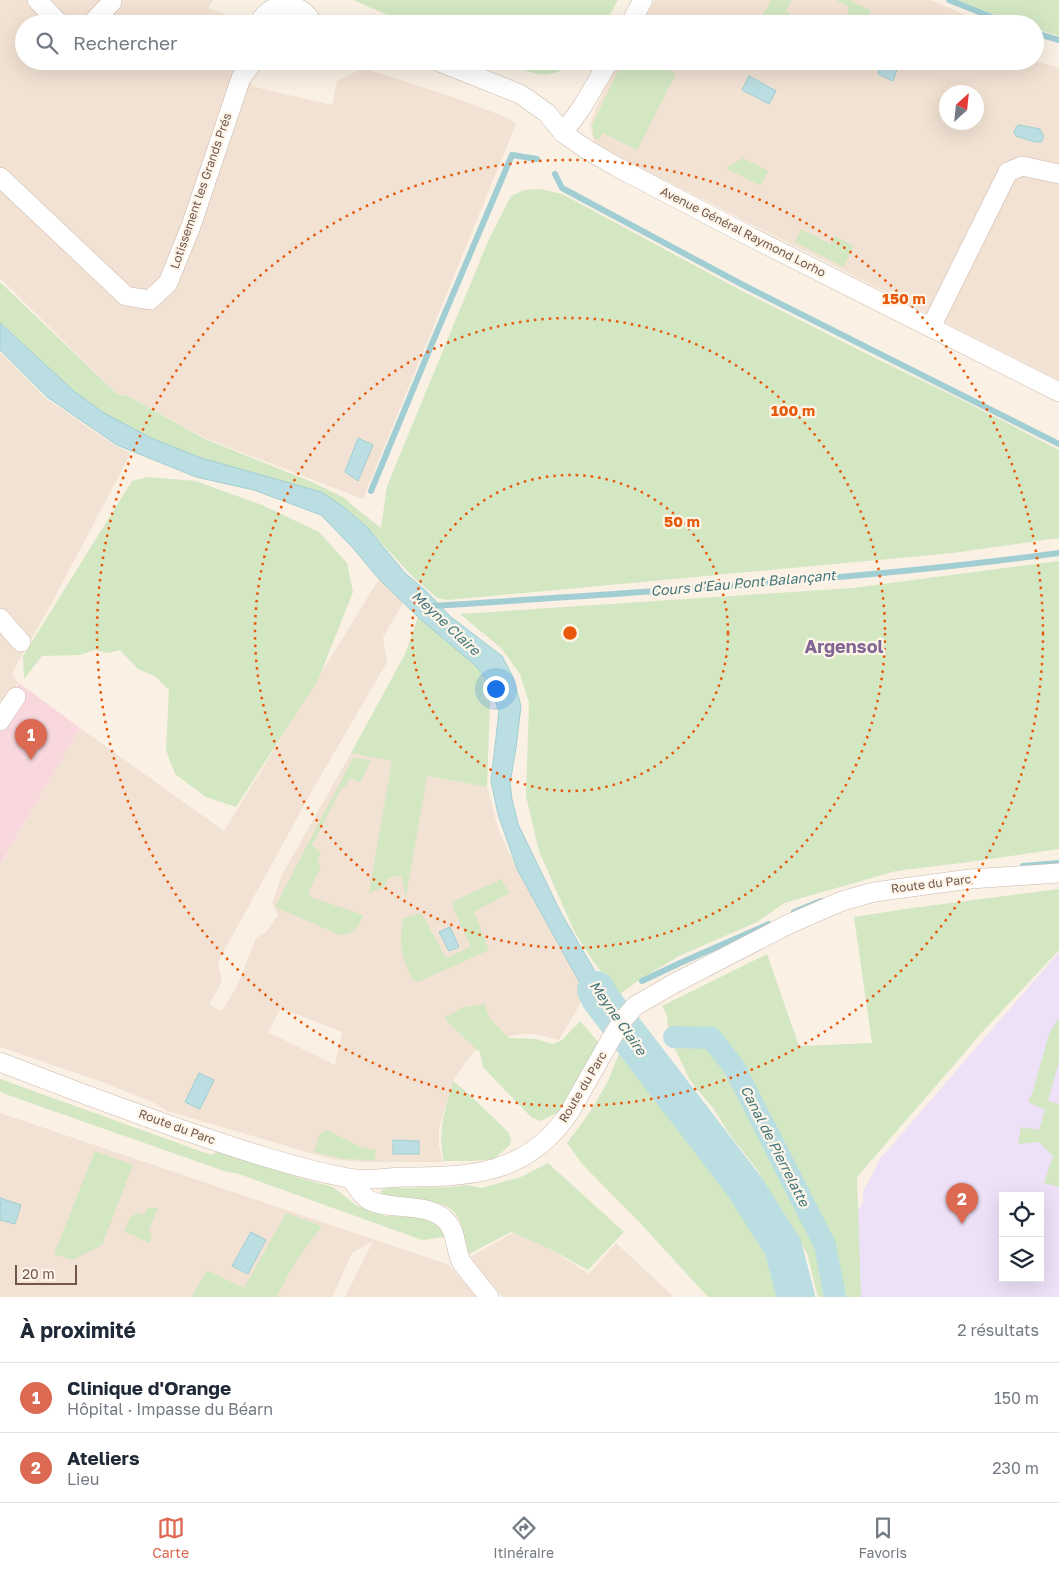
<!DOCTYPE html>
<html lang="fr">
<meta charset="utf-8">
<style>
body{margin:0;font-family:"Golos Text",sans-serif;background:#f2f2f3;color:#1f2937}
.controls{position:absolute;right:15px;bottom:15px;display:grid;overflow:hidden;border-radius:0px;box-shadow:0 5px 20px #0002}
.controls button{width:45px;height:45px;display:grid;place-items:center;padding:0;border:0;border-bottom:1px solid #e0e1e3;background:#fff;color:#1f2937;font:25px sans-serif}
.compass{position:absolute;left:939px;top:85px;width:45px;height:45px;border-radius:50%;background:#fff;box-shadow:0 5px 20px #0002;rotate:27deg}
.scale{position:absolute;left:15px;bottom:12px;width:62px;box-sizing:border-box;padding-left:5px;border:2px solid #71574b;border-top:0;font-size:14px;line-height:18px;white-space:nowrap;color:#71574b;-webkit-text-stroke:4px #fef5e9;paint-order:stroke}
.you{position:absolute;left:495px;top:688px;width:18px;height:18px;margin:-12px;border:4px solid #fff;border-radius:50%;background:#1a73e8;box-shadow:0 0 0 8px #1a73e833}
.badge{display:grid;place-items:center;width:32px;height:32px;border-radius:50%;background:#dc6951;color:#fff;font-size:16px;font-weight:700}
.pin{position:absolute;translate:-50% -41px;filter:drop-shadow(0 1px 2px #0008)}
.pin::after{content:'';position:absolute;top:26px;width:18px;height:15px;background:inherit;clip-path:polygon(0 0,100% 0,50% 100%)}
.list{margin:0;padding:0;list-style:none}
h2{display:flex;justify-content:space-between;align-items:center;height:65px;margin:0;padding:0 20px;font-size:21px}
h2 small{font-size:16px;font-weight:400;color:#747a83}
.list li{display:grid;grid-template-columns:32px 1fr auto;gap:15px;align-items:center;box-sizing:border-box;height:70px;padding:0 20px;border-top:1px solid #e0e1e3}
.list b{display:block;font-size:19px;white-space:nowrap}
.list p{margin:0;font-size:16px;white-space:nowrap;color:#747a83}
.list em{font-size:16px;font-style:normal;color:#747a83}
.icon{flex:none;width:28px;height:28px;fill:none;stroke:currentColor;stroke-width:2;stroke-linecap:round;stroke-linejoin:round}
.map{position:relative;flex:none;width:1059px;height:1297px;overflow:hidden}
.search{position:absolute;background:#fff;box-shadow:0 5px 20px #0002;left:15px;right:15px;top:15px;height:55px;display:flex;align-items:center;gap:12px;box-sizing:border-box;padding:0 18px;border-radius:28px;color:#747a83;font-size:19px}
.sheet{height:205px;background:#fff}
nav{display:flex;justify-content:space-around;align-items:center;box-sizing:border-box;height:70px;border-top:1px solid #e0e1e3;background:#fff;font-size:14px;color:#747a83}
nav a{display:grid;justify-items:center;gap:2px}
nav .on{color:#dc6951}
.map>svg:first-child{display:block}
.residential{fill:#f1e2d3;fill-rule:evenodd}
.education{fill:#ede0f7;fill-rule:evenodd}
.medical{fill:#f8d7dd}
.green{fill:#d3e7c3}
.water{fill:#badee2;stroke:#a1ced3}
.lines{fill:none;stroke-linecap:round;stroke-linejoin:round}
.stream{stroke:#a1ced3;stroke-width:6}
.canal{stroke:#badee2;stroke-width:22}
.river{stroke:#badee2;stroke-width:38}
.street-casing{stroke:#cbb8ab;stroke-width:20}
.street{stroke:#fff;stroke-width:19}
.ring{fill:none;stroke:#e8590c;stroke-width:2.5;stroke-dasharray:2.5 5}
.labels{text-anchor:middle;stroke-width:4.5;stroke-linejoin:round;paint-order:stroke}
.street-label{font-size:12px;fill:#71574b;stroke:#fef5e9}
.water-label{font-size:14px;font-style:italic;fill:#43767c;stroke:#fef5e9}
.district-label{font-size:18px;font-weight:bold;fill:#826794;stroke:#fef5e9}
.centre{fill:#e8590c;stroke:#fef5e9;stroke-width:2.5}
.ring-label{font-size:15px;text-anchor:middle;font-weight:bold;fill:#e8590c;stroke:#fef5e9;stroke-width:4.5;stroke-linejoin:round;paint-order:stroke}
</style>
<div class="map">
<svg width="1059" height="1297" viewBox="0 0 1059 1297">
<rect width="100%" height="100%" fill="#faf0e4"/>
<!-- residential -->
<g class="residential">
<path d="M0 0H213L208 8 234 18V24H24V61H235V64L254 87 332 105 337 81 363 68 453 97 508 118 516 124 363 499 205 438 128 396 117 394 0 278Z"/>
<path d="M655 0H931L987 24H641Z"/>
<path d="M620 61H1035L1059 68V380L631 163 594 142 590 125 597 105ZM946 92H976V122H946Z"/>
<path d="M0 352 45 398 116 446 130 453 120 474 48 610 18 662 12 674 18 683 0 713Z"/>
<path d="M379 579 404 602 383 637 387 662 313 789 218 962 222 981 209 1005 222 1011 238 984 256 938 265 933 278 915 272 903 282 875 351 753 392 761 427 776 487 787 499 832 517 869 586 994 559 1040 536 1034H521L500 1038 479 1048 470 1056 453 1081 439 1128V1146L443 1162H361L331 1159 167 1111 152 1102 97 1080 0 1047V866L80 728 224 831ZM281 1008 342 1032 335 1065 268 1032Z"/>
<path d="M0 1113 449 1265 476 1297H345L373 1241 352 1253 332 1297H0Z"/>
<path d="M513 1233 550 1249 589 1274 616 1243 674 1297H503L470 1257Z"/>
</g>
<!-- education -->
<path class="education" d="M1059 952V1297H860L857 1211 863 1202V1192L880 1159ZM1003 1196H1040V1278H1003Z"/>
<!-- medical -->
<path class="medical" d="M19 683 80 728 0 865V713Z"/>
<!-- green -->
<g class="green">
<path d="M353 0H618L605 24H409Z"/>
<path d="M771 0H792L786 11 796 19 793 24H758Z"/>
<path d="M836 0H850L871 11 864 24H841L848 13V7Z"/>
<path d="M956 0H1059V36L1035 29V24H1020Z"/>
<path d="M500 61H575C568 67 560 72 550 74 539 77 511 66 500 61Z"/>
<path d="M623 61H651L676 74 637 150 603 133 599 141 594 137 592 125Z"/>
<path d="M743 158 768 171 761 186 726 168Z"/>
<path d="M540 189 562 194 744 292 877 359 962 400 1059 450V538L953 553 448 600 437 598 410 574 367 527 321 492 201 458 151 438 104 413 75 392 0 323V282L117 394 128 396 205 439 312 482 345 498 354 507 381 528 387 486 489 239 511 196 524 190Z"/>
<path d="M801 229 830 244 835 236 854 246 844 267 795 242Z"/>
<path d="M148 477 195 481 262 505 319 532 347 563 353 592 318 680 236 807 206 797 175 774 166 750 169 690 156 677 138 669 120 650 109 653 95 650 80 655 42 656 24 679 23 656 132 481Z"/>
<path d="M1059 561V849L969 862 896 871 784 903 757 922 679 956 639 980 619 995 593 961 574 931 539 851 526 796 529 703 520 674 501 648 460 614 852 588Z"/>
<path d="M418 617 476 666 487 680 490 701 487 787 427 776 406 897 401 875 388 878 384 887 369 893 392 761 351 753 405 654Z"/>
<path d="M353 758 371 760 360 783 350 778 345 787H342L312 845 321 853 317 861 321 866 308 893 310 897 363 915C360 927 353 935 340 935L275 907Z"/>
<path d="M501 879 509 893 474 912 489 950 418 982 413 980C401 958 399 942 403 918L421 913 446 958 471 947 454 910 452 902Z"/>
<path d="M1059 889V950L985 1029 857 1177 861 1297H818L807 1253 785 1220 758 1171 728 1132 714 1109 691 1082 674 1047 668 1026 667 1016 662 1006 767 954 799 1046 872 1043 854 917 905 909Z"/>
<path d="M485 1004 489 1018 509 1038 535 1039 552 1044 562 1040 580 1021 600 1044 568 1098 558 1112 541 1121 531 1117 483 1067 479 1049 478 1051 444 1018 463 1007Z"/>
<path d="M1059 1018V1061L1048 1101 1059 1104V1187L1044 1183 1053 1156 1039 1142 1018 1144 1021 1127 1039 1130 1045 1110 1028 1102 1033 1091 1049 1034Z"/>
<path d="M623 1044 657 1083 717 1164 759 1225 779 1268 785 1297H708L642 1225 583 1165 567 1143 590 1112 608 1081Z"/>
<path d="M0 1079 211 1155 221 1150 296 1177 333 1187 357 1206 386 1216 432 1218 440 1222 446 1237 422 1240 239 1174 224 1171 5 1094 0 1091Z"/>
<path d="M453 1081 470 1095 508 1132 511 1139 510 1145 494 1159 472 1161H444C437 1131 445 1110 453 1081Z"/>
<path d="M327 1130 361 1147 376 1150 375 1160 342 1159 314 1152C319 1141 315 1136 327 1130Z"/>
<path d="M95 1151 133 1165 102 1245 72 1260 54 1254Z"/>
<path d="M548 1163 624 1232 588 1270 550 1249 511 1232 469 1254C466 1243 463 1226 457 1216 445 1195 401 1200 380 1200L381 1191 385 1188 451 1187 467 1185 481 1188 521 1177Z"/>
<path d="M148 1208H158L149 1230 152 1238 149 1243 124 1231 130 1218 137 1213 144 1215Z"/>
<path d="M286 1213 322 1226 297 1259 276 1297H192L207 1270 244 1288Z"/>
</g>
<!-- water -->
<g class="water">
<path d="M882 61H900L893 81 878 74Z"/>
<path d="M749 76 776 91 769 104 742 90Z"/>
<path d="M1019 125 1040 129 1044 137 1041 142H1035L1016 136 1014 132 1016 127Z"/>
<path d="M0 323 75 392 104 413 151 438 201 458 321 492 341 505 367 527 405 573 425 590 451 617 502 656 513 677 521 706 516 748 510 783 512 799 518 824 561 913 599 978 611 998 619 1005 608 1024C597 1017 591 1006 586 994L517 869 498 814 491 781 499 711 487 680 476 666 418 617 379 579 353 548 321 515 254 490 196 477 117 445 47 397 0 350Z"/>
<path d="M358 438 373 445 358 481 345 472Z"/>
<path d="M450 927 459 947 449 951 439 932Z"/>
<path d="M199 1073 214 1080 200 1109 185 1102Z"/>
<path d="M393 1140 419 1141V1154H393Z"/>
<path d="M0 1198 21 1205 15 1224 0 1220Z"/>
<path d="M251 1232 266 1240 248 1274 232 1266Z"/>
</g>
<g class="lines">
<!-- stream -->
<g class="stream">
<path d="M949 0 1009 24"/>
<path d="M1035 33 1059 40"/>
<path d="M555 174 562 188 743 285 1059 444"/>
<path d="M371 491 431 346 512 155 537 159"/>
<path d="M433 606C642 592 851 581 1059 553"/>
<path d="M1023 866 1059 863"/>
<path d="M794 912 821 901"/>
<path d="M642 981 680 963 769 924"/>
</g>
<!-- canal -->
<path class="canal" d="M674 1037 711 1038 734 1067 825 1245 835 1297"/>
<!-- river -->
<path class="river" d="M596 990 600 998 745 1187 783 1247 796 1297"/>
<defs>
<g id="street">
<path d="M37 0 60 24"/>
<path d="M91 24 112 2V0"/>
<path d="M259 24C267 0 305 0 312 24"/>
<path d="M630 24 643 0"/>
<path d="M437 61 520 94 547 113 563 133 586 149 617 167 747 235 1059 392"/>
<path d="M563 133 582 107 609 61"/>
<path d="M0 177 126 296 150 300 168 283 191 226 241 78 254 61"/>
<path d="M931 327 1008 172 1022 166 1059 174"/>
<path d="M0 618 21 642"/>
<path d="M0 721 16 697"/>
<path d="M0 1062C59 1085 118 1107 177 1128 233 1147 290 1167 348 1178 364 1181 385 1178 401 1177 470 1177 527 1175 569 1113L611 1039 622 1021 635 1006 673 984 787 925 842 901 874 892 970 879 1059 873"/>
<path d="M350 1178C356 1185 363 1198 371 1201 393 1211 432 1201 448 1223 457 1234 455 1250 462 1263L489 1297"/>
</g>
</defs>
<!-- street casing -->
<use href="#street" class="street-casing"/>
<!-- street -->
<use href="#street" class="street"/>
</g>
<!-- distance rings -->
<g class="ring">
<circle cx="570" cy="633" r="158"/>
<circle cx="570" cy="633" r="315"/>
<circle cx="570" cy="633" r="473"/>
</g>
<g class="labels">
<!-- street labels -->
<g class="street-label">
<text transform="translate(201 191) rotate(-71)" y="4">Lotissement les Grands Prés</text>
<text transform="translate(743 232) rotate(27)" y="4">Avenue Général Raymond Lorho</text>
<text transform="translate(931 884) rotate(-7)" y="4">Route du Parc</text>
<text transform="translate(583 1087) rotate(-59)" y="4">Route du Parc</text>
<text transform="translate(177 1127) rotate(20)" y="4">Route du Parc</text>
</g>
<!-- water labels -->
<g class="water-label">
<text transform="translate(743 583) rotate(-5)" y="5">Cours d'Eau Pont Balançant</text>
<text transform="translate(446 623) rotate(43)" y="5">Meyne Claire</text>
<text transform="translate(618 1018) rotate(55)" y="5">Meyne Claire</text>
<text transform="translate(775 1146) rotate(63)" y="5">Canal de Pierrelatte</text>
</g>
<!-- district labels -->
<g class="district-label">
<text x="844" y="653">Argensol</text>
</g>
</g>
<circle cx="570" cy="633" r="8" class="centre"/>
<g class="ring-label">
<text x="904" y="304">150 m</text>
<text x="793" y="416">100 m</text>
<text x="682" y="527">50 m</text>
</g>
</svg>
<div class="controls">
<button><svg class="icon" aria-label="locate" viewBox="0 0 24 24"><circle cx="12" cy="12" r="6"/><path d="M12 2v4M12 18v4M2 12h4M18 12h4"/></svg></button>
<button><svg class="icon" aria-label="layers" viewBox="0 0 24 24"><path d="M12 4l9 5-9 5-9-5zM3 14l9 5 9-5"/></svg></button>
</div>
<svg class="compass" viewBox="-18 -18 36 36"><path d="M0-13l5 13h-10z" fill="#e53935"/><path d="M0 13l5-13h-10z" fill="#747a83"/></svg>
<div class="scale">20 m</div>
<div class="you"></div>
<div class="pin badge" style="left:31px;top:760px">1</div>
<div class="pin badge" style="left:962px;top:1224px">2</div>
<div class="search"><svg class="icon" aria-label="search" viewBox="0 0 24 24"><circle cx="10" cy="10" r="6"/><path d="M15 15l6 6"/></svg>Rechercher</div>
</div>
<section class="sheet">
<h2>À proximité<small>2 résultats</small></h2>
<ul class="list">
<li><span class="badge">1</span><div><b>Clinique d'Orange</b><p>Hôpital · Impasse du Béarn</p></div><em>150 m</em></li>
<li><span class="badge">2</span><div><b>Ateliers</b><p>Lieu</p></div><em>230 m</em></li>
</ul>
</section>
<nav>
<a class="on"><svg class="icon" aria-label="map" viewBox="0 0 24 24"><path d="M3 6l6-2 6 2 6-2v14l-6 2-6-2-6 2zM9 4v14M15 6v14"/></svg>Carte</a>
<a><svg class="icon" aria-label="directions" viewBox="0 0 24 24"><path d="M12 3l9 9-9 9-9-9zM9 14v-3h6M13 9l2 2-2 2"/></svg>Itinéraire</a>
<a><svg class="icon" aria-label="saved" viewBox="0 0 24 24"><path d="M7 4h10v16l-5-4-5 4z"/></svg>Favoris</a>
</nav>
